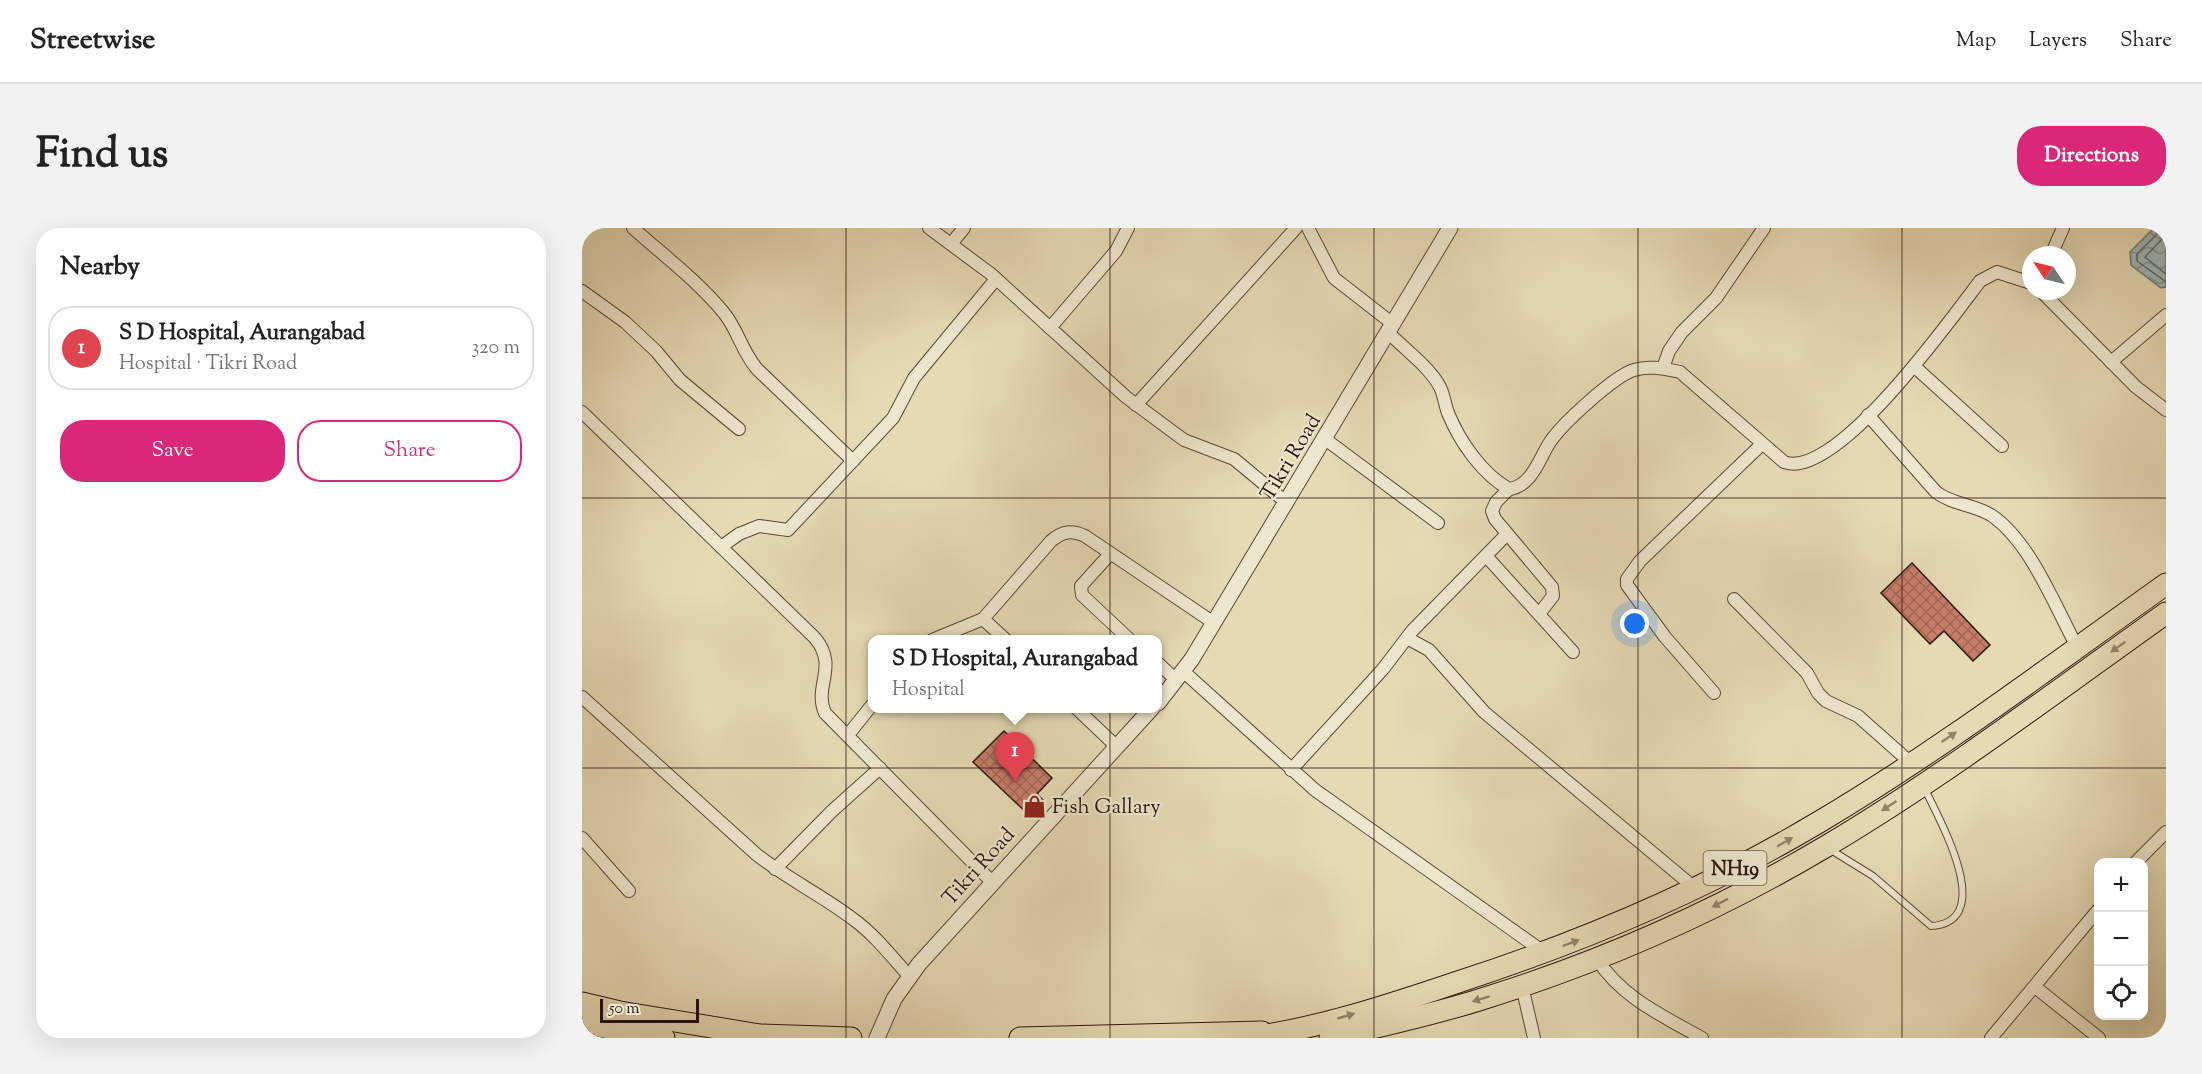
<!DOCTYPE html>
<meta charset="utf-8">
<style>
body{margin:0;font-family:"Sorts Mill Goudy",serif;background:#f2f2f2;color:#222}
.controls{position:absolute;right:18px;bottom:18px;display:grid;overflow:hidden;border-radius:12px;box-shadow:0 6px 24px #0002}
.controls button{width:54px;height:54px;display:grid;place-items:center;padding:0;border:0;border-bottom:2px solid #e0e0e0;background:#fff;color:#222;font:30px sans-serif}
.compass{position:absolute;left:1440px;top:18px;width:54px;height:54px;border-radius:50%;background:#fff;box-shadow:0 6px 24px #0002;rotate:305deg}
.scale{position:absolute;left:18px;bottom:15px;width:99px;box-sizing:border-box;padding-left:6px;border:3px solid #2c170e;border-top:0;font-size:16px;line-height:21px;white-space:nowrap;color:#2c170e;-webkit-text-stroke:4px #eee7ce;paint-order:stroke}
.you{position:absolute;left:1053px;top:396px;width:21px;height:21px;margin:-15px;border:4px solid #fff;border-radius:50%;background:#1a73e8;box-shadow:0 0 0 9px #1a73e833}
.badge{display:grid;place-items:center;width:39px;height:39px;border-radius:50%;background:#db2777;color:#fff;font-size:20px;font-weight:700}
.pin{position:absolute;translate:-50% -50px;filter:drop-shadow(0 2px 3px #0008)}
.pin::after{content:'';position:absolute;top:32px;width:21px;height:18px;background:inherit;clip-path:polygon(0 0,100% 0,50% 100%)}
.popup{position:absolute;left:286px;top:407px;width:294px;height:78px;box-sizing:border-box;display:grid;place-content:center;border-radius:12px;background:#fff;filter:drop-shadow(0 2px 4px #0005);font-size:20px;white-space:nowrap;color:#767676}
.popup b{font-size:22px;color:#222}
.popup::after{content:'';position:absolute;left:50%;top:100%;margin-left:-12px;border:12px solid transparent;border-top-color:#fff}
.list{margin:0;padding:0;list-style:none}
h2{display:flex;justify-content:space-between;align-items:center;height:78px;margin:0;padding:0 24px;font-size:26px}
h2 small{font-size:20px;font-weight:400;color:#767676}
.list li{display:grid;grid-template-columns:39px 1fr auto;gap:18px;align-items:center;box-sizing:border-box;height:84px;margin:0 12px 12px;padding:0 12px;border:2px solid #e0e0e0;border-radius:24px}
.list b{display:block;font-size:22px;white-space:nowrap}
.list p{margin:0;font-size:20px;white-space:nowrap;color:#767676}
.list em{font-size:20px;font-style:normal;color:#767676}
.actions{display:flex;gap:12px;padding:18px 24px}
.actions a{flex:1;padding:14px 0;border:2px solid #db2777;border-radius:24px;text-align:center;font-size:21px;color:#db2777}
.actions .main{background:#db2777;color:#fff}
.icon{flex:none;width:33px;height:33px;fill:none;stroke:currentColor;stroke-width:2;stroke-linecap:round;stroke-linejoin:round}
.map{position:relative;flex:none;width:1584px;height:810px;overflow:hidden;border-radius:24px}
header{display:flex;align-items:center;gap:36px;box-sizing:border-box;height:84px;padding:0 30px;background:#fff;border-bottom:2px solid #e0e0e0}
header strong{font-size:28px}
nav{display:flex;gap:33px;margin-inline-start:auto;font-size:21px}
.intro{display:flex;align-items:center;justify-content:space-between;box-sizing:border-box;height:144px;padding:0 36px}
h1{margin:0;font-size:42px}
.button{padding:15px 27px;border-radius:24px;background:#db2777;color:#fff;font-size:21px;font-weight:700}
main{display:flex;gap:36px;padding:0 36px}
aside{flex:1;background:#fff;border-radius:24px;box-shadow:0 6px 24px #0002}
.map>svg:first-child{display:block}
.water{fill:url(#water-waves);stroke:#707775;stroke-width:1.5}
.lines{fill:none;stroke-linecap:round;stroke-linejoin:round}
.shore{stroke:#646764;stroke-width:1.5}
.building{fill:url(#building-cross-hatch);stroke:#2c170e;stroke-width:1.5}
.service-casing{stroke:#5a4838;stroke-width:8}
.minor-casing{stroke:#5a4838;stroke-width:14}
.tertiary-casing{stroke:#5a4838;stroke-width:17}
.trunk-casing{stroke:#2c170e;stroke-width:23}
.service{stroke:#eee7ce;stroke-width:6}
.minor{stroke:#eee7ce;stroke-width:12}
.tertiary{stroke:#eee7ce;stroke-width:15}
.trunk{stroke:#e5dab4;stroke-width:21}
.oneway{fill:#928269}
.grid{fill:none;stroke:#2c170e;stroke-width:1.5;stroke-opacity:0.55}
.labels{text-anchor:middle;stroke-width:4.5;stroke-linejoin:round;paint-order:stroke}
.shield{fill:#eee7ce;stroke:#665548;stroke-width:1.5}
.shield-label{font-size:20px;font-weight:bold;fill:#2c170e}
.street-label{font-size:21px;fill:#2c170e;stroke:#eee7ce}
.poi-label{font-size:21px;fill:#2c170e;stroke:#eee7ce;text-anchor:start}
</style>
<header>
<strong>Streetwise</strong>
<nav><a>Map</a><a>Layers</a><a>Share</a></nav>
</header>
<div class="intro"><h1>Find us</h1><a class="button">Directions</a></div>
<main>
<aside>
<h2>Nearby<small></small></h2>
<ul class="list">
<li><span class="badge" style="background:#e0444e">1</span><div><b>S D Hospital, Aurangabad</b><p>Hospital · Tikri Road</p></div><em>320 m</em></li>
</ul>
<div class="actions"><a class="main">Save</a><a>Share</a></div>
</aside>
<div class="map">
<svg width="1584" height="810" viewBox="0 0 1584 810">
<defs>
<pattern id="water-waves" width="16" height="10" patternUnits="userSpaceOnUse" patternTransform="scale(1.5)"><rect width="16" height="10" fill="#9db7b9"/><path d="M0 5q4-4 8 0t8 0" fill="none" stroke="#809495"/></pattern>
<pattern id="building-cross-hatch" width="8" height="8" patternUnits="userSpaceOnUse" patternTransform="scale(1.5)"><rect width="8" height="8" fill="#c77d69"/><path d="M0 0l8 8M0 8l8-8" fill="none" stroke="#a26555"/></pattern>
</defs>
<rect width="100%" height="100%" fill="#e5dab4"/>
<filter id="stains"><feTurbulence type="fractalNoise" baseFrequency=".00333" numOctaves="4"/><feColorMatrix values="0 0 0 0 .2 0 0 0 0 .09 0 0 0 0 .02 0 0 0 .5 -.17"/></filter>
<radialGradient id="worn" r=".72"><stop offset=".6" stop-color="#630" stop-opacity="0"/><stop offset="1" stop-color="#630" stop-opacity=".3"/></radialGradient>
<!-- water -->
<path class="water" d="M1572 0H1584V59L1579 60 1549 37 1548 24Z"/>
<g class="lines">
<!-- shore -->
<g class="shore">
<path d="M1576 0 1575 6 1555 26V33L1584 54"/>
<path d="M1584 0 1581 10 1563 29 1584 46"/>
</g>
</g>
<!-- building -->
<g class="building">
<path d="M1330 335 1408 417 1391 433 1362 403 1348 416 1299 365Z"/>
<path d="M422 503 470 550 455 566 463 574 449 589 391 534Z"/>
</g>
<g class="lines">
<defs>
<path id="service" d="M1249 622 1291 648 1349 698C1417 694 1356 590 1342 559"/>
<g id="minor">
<path d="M51 0C81 27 116 53 142 85 156 102 159 122 175 141L271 233"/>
<path d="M347 0 409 46 544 169 602 212 652 231 705 275"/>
<path d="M726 0 752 50 811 96"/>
<path d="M369 16 382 0"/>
<path d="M1469 27 1481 0"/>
<path d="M0 63 43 94 74 123 98 152 157 201"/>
<path d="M1459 63 1554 159 1584 182"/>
<path d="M468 100 534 23 546 0"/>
<path d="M806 104C822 121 847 138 858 159 862 167 863 177 866 185 878 214 900 246 927 261 950 258 957 231 968 214 980 196 1032 148 1052 142 1067 137 1083 141 1098 144L1202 234C1253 254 1369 91 1398 53L1415 44 1449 55"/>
<path d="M1529 134 1584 87"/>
<path d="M1333 139 1420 218"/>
<path d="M1081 140 1087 123 1100 104 1134 70 1182 0"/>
<path d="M554 177 714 0"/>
<path d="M0 184 233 410C257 439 231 458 243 485L410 654"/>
<path d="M1286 187 1354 264C1371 277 1391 276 1409 287 1448 313 1473 378 1495 419"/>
<path d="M743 211 856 295"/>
<path d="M927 261 914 274 910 283 913 291 970 359 971 368 957 386"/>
<path d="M139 319 157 306 177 298 206 302 311 190 332 150 414 51"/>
<path d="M528 326 499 358 500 367 548 412"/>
<path d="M905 329 991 424"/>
<path d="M1152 371 1225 445 1236 465 1244 473 1276 488 1329 535"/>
<path d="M401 391 424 412"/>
<path d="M825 410 847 422 902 484 1114 661"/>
<path d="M350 412 401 391 469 313C481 303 489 302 503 308L632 395"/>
<path d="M576 435 594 452"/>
<path d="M601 443 733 562 963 725"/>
<path d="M1132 465 1083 409 1045 357V351L1058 333 1180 216"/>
<path d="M0 469 174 626C205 651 240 667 271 691 293 707 309 728 327 748"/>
<path d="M494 480 535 519"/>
<path d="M266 507 290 477"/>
<path d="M709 542 801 441 830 403 925 306"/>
<path d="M0 610 47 663"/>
<path d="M1554 634 1584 604"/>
<path d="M193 641 250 583 298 540"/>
<path d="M1015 731C1040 770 1081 788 1120 810"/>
<path d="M940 758 952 810"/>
<path d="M1453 759 1517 810"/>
<path d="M1409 810 1516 682"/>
</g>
<g id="tertiary">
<path d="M576 475 610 431 868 0"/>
<path d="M295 810 312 771 337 736 570 480"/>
</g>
<g id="trunk">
<path d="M0 775 38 784 178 807 269 810"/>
<path d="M0 795 82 810"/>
<path d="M438 810 680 804"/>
<path d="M666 810C738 800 808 777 876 754 1002 713 1123 662 1237 594 1357 523 1470 437 1584 356"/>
<path d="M748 810C798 798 850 787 900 771 1019 734 1135 683 1243 619 1361 549 1472 465 1584 385"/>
</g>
</defs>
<!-- service casing -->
<use href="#service" class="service-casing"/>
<!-- minor casing -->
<use href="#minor" class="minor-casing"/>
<!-- tertiary casing -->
<use href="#tertiary" class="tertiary-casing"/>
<!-- trunk casing -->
<use href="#trunk" class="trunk-casing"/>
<!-- service -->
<use href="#service" class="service"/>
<!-- minor -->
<use href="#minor" class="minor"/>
<!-- tertiary -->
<use href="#tertiary" class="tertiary"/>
<!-- trunk -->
<use href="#trunk" class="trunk"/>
</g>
<!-- one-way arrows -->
<defs><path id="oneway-solid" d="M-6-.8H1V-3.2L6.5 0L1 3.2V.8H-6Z" transform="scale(1.5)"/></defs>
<g class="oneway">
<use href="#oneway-solid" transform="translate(1536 419) rotate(145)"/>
<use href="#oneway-solid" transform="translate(1367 509) rotate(-34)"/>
<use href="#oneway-solid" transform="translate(1307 578) rotate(147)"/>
<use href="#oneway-solid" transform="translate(1203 614) rotate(-29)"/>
<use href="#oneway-solid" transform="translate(1138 675) rotate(153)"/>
<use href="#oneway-solid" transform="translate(989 715) rotate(-21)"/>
<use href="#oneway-solid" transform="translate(899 771) rotate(163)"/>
<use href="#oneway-solid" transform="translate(764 788) rotate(-16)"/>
</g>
<!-- grid -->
<path class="grid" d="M264 0V810M528 0V810M792 0V810M1056 0V810M1320 0V810M0 270H1584M0 540H1584"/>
<!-- icons -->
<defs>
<symbol id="shop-bare" viewBox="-9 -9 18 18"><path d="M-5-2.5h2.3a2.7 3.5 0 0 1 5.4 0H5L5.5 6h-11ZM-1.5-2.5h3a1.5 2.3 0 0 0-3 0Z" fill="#8f2418" stroke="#eee7ce" stroke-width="2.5" paint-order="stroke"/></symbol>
</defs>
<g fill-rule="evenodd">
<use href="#shop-bare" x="436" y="562" width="33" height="33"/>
</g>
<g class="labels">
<!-- shield labels -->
<rect class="shield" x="1121.5" y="623" width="63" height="34" rx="4.5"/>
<g class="shield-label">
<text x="1153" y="647">NH19</text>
</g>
<!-- street labels -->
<g class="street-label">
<text transform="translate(708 229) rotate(-59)" y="7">Tikri Road</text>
<text transform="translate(396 638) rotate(-48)" y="7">Tikri Road</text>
</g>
<!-- poi labels -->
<g class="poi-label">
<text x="470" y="585">Fish Gallary</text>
</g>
</g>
<rect width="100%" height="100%" filter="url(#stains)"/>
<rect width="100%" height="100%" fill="url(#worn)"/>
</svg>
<div class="controls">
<button>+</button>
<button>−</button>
<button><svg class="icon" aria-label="locate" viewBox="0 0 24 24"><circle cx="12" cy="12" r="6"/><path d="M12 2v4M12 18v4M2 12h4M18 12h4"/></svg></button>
</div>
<svg class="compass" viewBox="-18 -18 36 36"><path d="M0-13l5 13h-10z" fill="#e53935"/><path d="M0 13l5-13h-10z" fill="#767676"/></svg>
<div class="scale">50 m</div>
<div class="you"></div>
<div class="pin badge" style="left:433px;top:554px;background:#e0444e">1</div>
<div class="popup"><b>S D Hospital, Aurangabad</b>Hospital</div>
</div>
</main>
